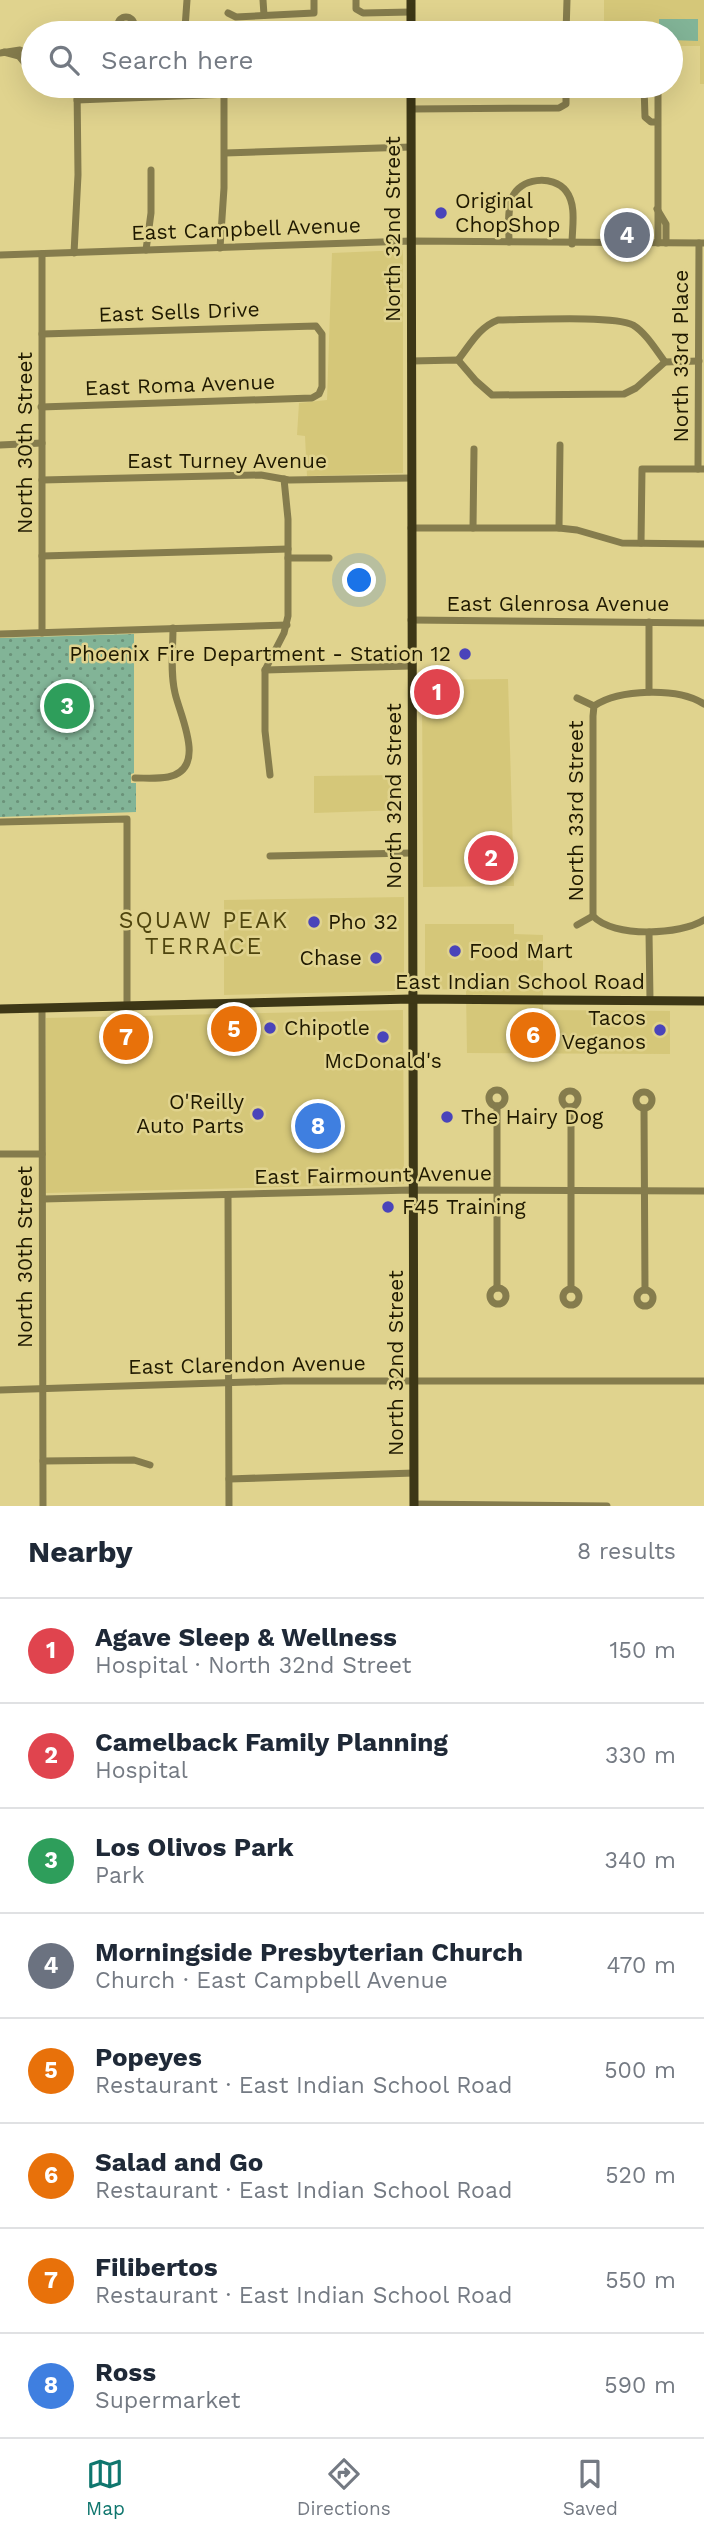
<!DOCTYPE html>
<meta charset="utf-8">
<style>
body{margin:0;font-family:"Work Sans",sans-serif;background:#f2f2f3;color:#1f2937}
.you{position:absolute;left:360px;top:581px;width:24px;height:24px;margin:-18px;border:5px solid #fff;border-radius:50%;background:#1a73e8;box-shadow:0 0 0 10px #1a73e833}
.badge{display:grid;place-items:center;width:46px;height:46px;border-radius:50%;background:#0f766e;color:#fff;font-size:23px;font-weight:700}
.pin{position:absolute;translate:-50% -50%;border:4px solid #fff;box-shadow:0 2px 7px #0006}
.list{margin:0;padding:0;list-style:none}
h2{display:flex;justify-content:space-between;align-items:center;height:91px;margin:0;padding:0 28px;font-size:30px}
h2 small{font-size:23px;font-weight:400;color:#747a83}
.list li{display:grid;grid-template-columns:46px 1fr auto;gap:21px;align-items:center;box-sizing:border-box;height:105px;padding:0 28px;border-top:2px solid #e0e1e3}
.list b{display:block;font-size:26px;white-space:nowrap}
.list p{margin:0;font-size:23px;white-space:nowrap;color:#747a83}
.list em{font-size:23px;font-style:normal;color:#747a83}
.icon{flex:none;width:38px;height:38px;fill:none;stroke:currentColor;stroke-width:2;stroke-linecap:round;stroke-linejoin:round}
.map{position:relative;flex:none;width:704px;height:1506px;overflow:hidden}
.search{position:absolute;background:#fff;box-shadow:0 7px 28px #0002;left:21px;right:21px;top:21px;height:77px;display:flex;align-items:center;gap:18px;box-sizing:border-box;padding:0 24px;border-radius:38px;color:#747a83;font-size:26px}
.sheet{height:931px;background:#fff}
nav{display:flex;justify-content:space-around;align-items:center;box-sizing:border-box;height:98px;border-top:2px solid #e0e1e3;background:#fff;font-size:19px;color:#747a83}
nav a{display:grid;justify-items:center;gap:4px}
nav .on{color:#0f766e}
.map>svg:first-child{display:block}
.built{fill:#d5c779}
.green{fill:#82b497}
.park{fill:url(#park-dots)}
.lines{fill:none;stroke-linecap:round;stroke-linejoin:round}
.minor{stroke:#857c4d;stroke-width:7}
.major{stroke:#3d3716;stroke-width:9}
.poi-dot{fill:#4a44ba;stroke:#e0d38e;stroke-width:2.5}
.labels{text-anchor:middle;stroke-width:5;stroke-linejoin:round;paint-order:stroke}
.poi-label{font-size:21px;fill:#1f1900;stroke:#e0d38e;text-anchor:start}
.street-label{font-size:21px;fill:#1f1900;stroke:#e0d38e}
.neighbourhood-label{font-size:23px;letter-spacing:2px;fill:#4f450e;stroke:#e0d38e}
</style>
<div class="map">
<svg width="704" height="1506" viewBox="0 0 704 1506">
<defs>
<pattern id="park-dots" width="8" height="8" patternUnits="userSpaceOnUse" patternTransform="scale(1.75)"><rect width="8" height="8" fill="#82b497"/><path d="M2 2h.1M6 6h.1" fill="none" stroke="#6a9279" stroke-width="1.8" stroke-linecap="round"/></pattern>
</defs>
<rect width="100%" height="100%" fill="#e0d38e"/>
<!-- built -->
<g class="built">
<path d="M604 0H704V84H700V46H671V33H604Z"/>
<path d="M403 250V473L307 476 305 436 297 435 299 403 327 400 332 253Z"/>
<path d="M508 679 514 886 423 887 422 680Z"/>
<path d="M402 775 403 810 314 813V776Z"/>
<path d="M404 897V979L399 991 224 995V900Z"/>
<path d="M425 924H514V934L543 935V1010L670 1011V1054L467 1053 466 990 429 989 425 985Z"/>
<path d="M403 1010 404 1184 46 1193V1018Z"/>
</g>
<!-- green -->
<path class="green" d="M659 19H698V41L671 40V33H659Z"/>
<!-- park -->
<path class="park" d="M134 634V773L131 774V783H136V812L0 817V638Z"/>
<g class="lines">
<!-- minor -->
<g class="minor">
<path d="M263 0 264 15"/>
<path d="M356 0V9L363 13 411 12"/>
<path d="M228 13 236 17 314 13V0"/>
<circle cx="126" cy="25" r="8"/>
<path d="M132 29 139 33 180 31 185 28 187 0"/>
<path d="M411 31H566"/>
<path d="M566 33 567 0"/>
<path d="M4 52 19 56 28 67"/>
<path d="M0 53 20 50 26 54 29 68"/>
<path d="M644 86 645 117 651 122H657"/>
<path d="M77 100 411 87"/>
<path d="M411 109 559 108 566 104V86"/>
<path d="M225 153 411 147"/>
<path d="M657 209 666 224V243"/>
<path d="M509 242C509 228 507 211 512 198 519 178 553 174 566 191 577 205 572 228 572 244"/>
<path d="M658 243V86"/>
<path d="M220 248 224 188V94"/>
<path d="M146 250 151 213V170"/>
<path d="M74 253 78 175 77 86"/>
<path d="M0 255 411 241 704 243"/>
<path d="M458 360C470 345 479 327 498 320 524 320 614 315 633 325 646 333 656 350 665 362"/>
<path d="M411 361 458 360 476 381 492 395 624 394 636 388 665 362 699 361"/>
<path d="M41 407 312 398 319 394 322 387V334L316 326 42 334"/>
<path d="M0 445 42 443"/>
<path d="M698 469 699 243"/>
<path d="M42 480 261 475 289 480 411 478"/>
<path d="M411 528H559L577 530 622 543 704 544"/>
<path d="M473 528 474 449"/>
<path d="M559 528 560 445"/>
<path d="M641 543 642 469H704"/>
<path d="M42 556 288 549"/>
<path d="M288 558H329"/>
<path d="M411 620 704 623"/>
<path d="M649 622V692"/>
<path d="M42 633V254"/>
<path d="M0 634 287 625"/>
<path d="M265 670 411 666"/>
<path d="M577 698 594 706"/>
<path d="M704 704C678 687 619 689 594 706L593 716V916C613 938 681 935 704 920"/>
<path d="M270 775 265 731V670L284 633 288 616V519L284 479"/>
<path d="M135 778C146 778 157 779 168 777 208 769 180 716 175 693 170 672 173 649 173 628"/>
<path d="M0 822 127 819V1006"/>
<path d="M270 856 411 853"/>
<path d="M577 925 593 916"/>
<path d="M649 932 650 1000"/>
<path d="M42 1008 43 1506"/>
<circle cx="497" cy="1098" r="8"/>
<circle cx="570" cy="1099" r="8"/>
<circle cx="644" cy="1100" r="8"/>
<path d="M497 1106V1288"/>
<path d="M571 1107V1289"/>
<path d="M644 1108 645 1290"/>
<path d="M0 1154H42"/>
<path d="M228 1195 229 1506"/>
<path d="M43 1199 412 1190 704 1191"/>
<circle cx="498" cy="1296" r="8"/>
<circle cx="571" cy="1297" r="8"/>
<circle cx="645" cy="1298" r="8"/>
<path d="M0 1390 283 1381H704"/>
<path d="M43 1461 134 1460 150 1465"/>
<path d="M229 1479 414 1473"/>
<path d="M414 1504 607 1506"/>
</g>
<!-- major -->
<g class="major">
<path d="M411 33V0"/>
<path d="M411 86 414 1506"/>
<path d="M0 1009 411 999 704 1001"/>
</g>
</g>
<!-- markers -->
<g class="poi-dot">
<circle cx="441" cy="213" r="7"/>
<circle cx="465" cy="654" r="7"/>
<circle cx="314" cy="922" r="7"/>
<circle cx="455" cy="951" r="7"/>
<circle cx="376" cy="958" r="7"/>
<circle cx="270" cy="1028" r="7"/>
<circle cx="660" cy="1030" r="7"/>
<circle cx="383" cy="1037" r="7"/>
<circle cx="258" cy="1114" r="7"/>
<circle cx="447" cy="1117" r="7"/>
<circle cx="388" cy="1207" r="7"/>
</g>
<g class="labels">
<!-- poi labels -->
<g class="poi-label">
<text x="455" y="208">Original<tspan x="455" dy="24">ChopShop</tspan></text>
<text x="451" y="661" text-anchor="end">Phoenix Fire Department - Station 12</text>
<text x="328" y="929">Pho 32</text>
<text x="469" y="958">Food Mart</text>
<text x="362" y="965" text-anchor="end">Chase</text>
<text x="646" y="1025" text-anchor="end">Tacos<tspan x="646" dy="24">Veganos</tspan></text>
<text x="284" y="1035">Chipotle</text>
<text x="383" y="1068" text-anchor="middle">McDonald's</text>
<text x="244" y="1109" text-anchor="end">O'Reilly<tspan x="244" dy="24">Auto Parts</tspan></text>
<text x="461" y="1124">The Hairy Dog</text>
<text x="402" y="1214">F45 Training</text>
</g>
<!-- street labels -->
<g class="street-label">
<text transform="translate(246 229) rotate(-2)" y="7">East Campbell Avenue</text>
<text transform="translate(393 229) rotate(-90)" y="7">North 32nd Street</text>
<text transform="translate(179 312) rotate(-2)" y="7">East Sells Drive</text>
<text transform="translate(681 356) rotate(-90)" y="7">North 33rd Place</text>
<text transform="translate(180 385) rotate(-2)" y="7">East Roma Avenue</text>
<text transform="translate(25 443) rotate(-90)" y="7">North 30th Street</text>
<text x="227" y="468">East Turney Avenue</text>
<text x="558" y="611">East Glenrosa Avenue</text>
<text transform="translate(394 796) rotate(-90)" y="7">North 32nd Street</text>
<text transform="translate(576 811) rotate(-90)" y="7">North 33rd Street</text>
<text x="520" y="989">East Indian School Road</text>
<text transform="translate(373 1175) rotate(-1)" y="7">East Fairmount Avenue</text>
<text transform="translate(25 1257) rotate(-90)" y="7">North 30th Street</text>
<text transform="translate(396 1363) rotate(-90)" y="7">North 32nd Street</text>
<text transform="translate(247 1365) rotate(-1)" y="7">East Clarendon Avenue</text>
</g>
<!-- neighbourhood labels -->
<g class="neighbourhood-label">
<text x="204" y="928">SQUAW PEAK<tspan x="204" dy="26">TERRACE</tspan></text>
</g>
</g>
</svg>
<div class="you"></div>
<div class="pin badge" style="left:437px;top:692px;background:#e0444e">1</div>
<div class="pin badge" style="left:491px;top:858px;background:#e0444e">2</div>
<div class="pin badge" style="left:67px;top:706px;background:#2e9e5b">3</div>
<div class="pin badge" style="left:627px;top:235px;background:#6b7280">4</div>
<div class="pin badge" style="left:234px;top:1029px;background:#e8710a">5</div>
<div class="pin badge" style="left:533px;top:1035px;background:#e8710a">6</div>
<div class="pin badge" style="left:126px;top:1037px;background:#e8710a">7</div>
<div class="pin badge" style="left:318px;top:1126px;background:#3f7fe0">8</div>
<div class="search"><svg class="icon" aria-label="search" viewBox="0 0 24 24"><circle cx="10" cy="10" r="6"/><path d="M15 15l6 6"/></svg>Search here</div>
</div>
<section class="sheet">
<h2>Nearby<small>8 results</small></h2>
<ul class="list">
<li><span class="badge" style="background:#e0444e">1</span><div><b>Agave Sleep &amp; Wellness</b><p>Hospital · North 32nd Street</p></div><em>150 m</em></li>
<li><span class="badge" style="background:#e0444e">2</span><div><b>Camelback Family Planning</b><p>Hospital</p></div><em>330 m</em></li>
<li><span class="badge" style="background:#2e9e5b">3</span><div><b>Los Olivos Park</b><p>Park</p></div><em>340 m</em></li>
<li><span class="badge" style="background:#6b7280">4</span><div><b>Morningside Presbyterian Church</b><p>Church · East Campbell Avenue</p></div><em>470 m</em></li>
<li><span class="badge" style="background:#e8710a">5</span><div><b>Popeyes</b><p>Restaurant · East Indian School Road</p></div><em>500 m</em></li>
<li><span class="badge" style="background:#e8710a">6</span><div><b>Salad and Go</b><p>Restaurant · East Indian School Road</p></div><em>520 m</em></li>
<li><span class="badge" style="background:#e8710a">7</span><div><b>Filibertos</b><p>Restaurant · East Indian School Road</p></div><em>550 m</em></li>
<li><span class="badge" style="background:#3f7fe0">8</span><div><b>Ross</b><p>Supermarket</p></div><em>590 m</em></li>
</ul>
</section>
<nav>
<a class="on"><svg class="icon" aria-label="map" viewBox="0 0 24 24"><path d="M3 6l6-2 6 2 6-2v14l-6 2-6-2-6 2zM9 4v14M15 6v14"/></svg>Map</a>
<a><svg class="icon" aria-label="directions" viewBox="0 0 24 24"><path d="M12 3l9 9-9 9-9-9zM9 14v-3h6M13 9l2 2-2 2"/></svg>Directions</a>
<a><svg class="icon" aria-label="saved" viewBox="0 0 24 24"><path d="M7 4h10v16l-5-4-5 4z"/></svg>Saved</a>
</nav>
